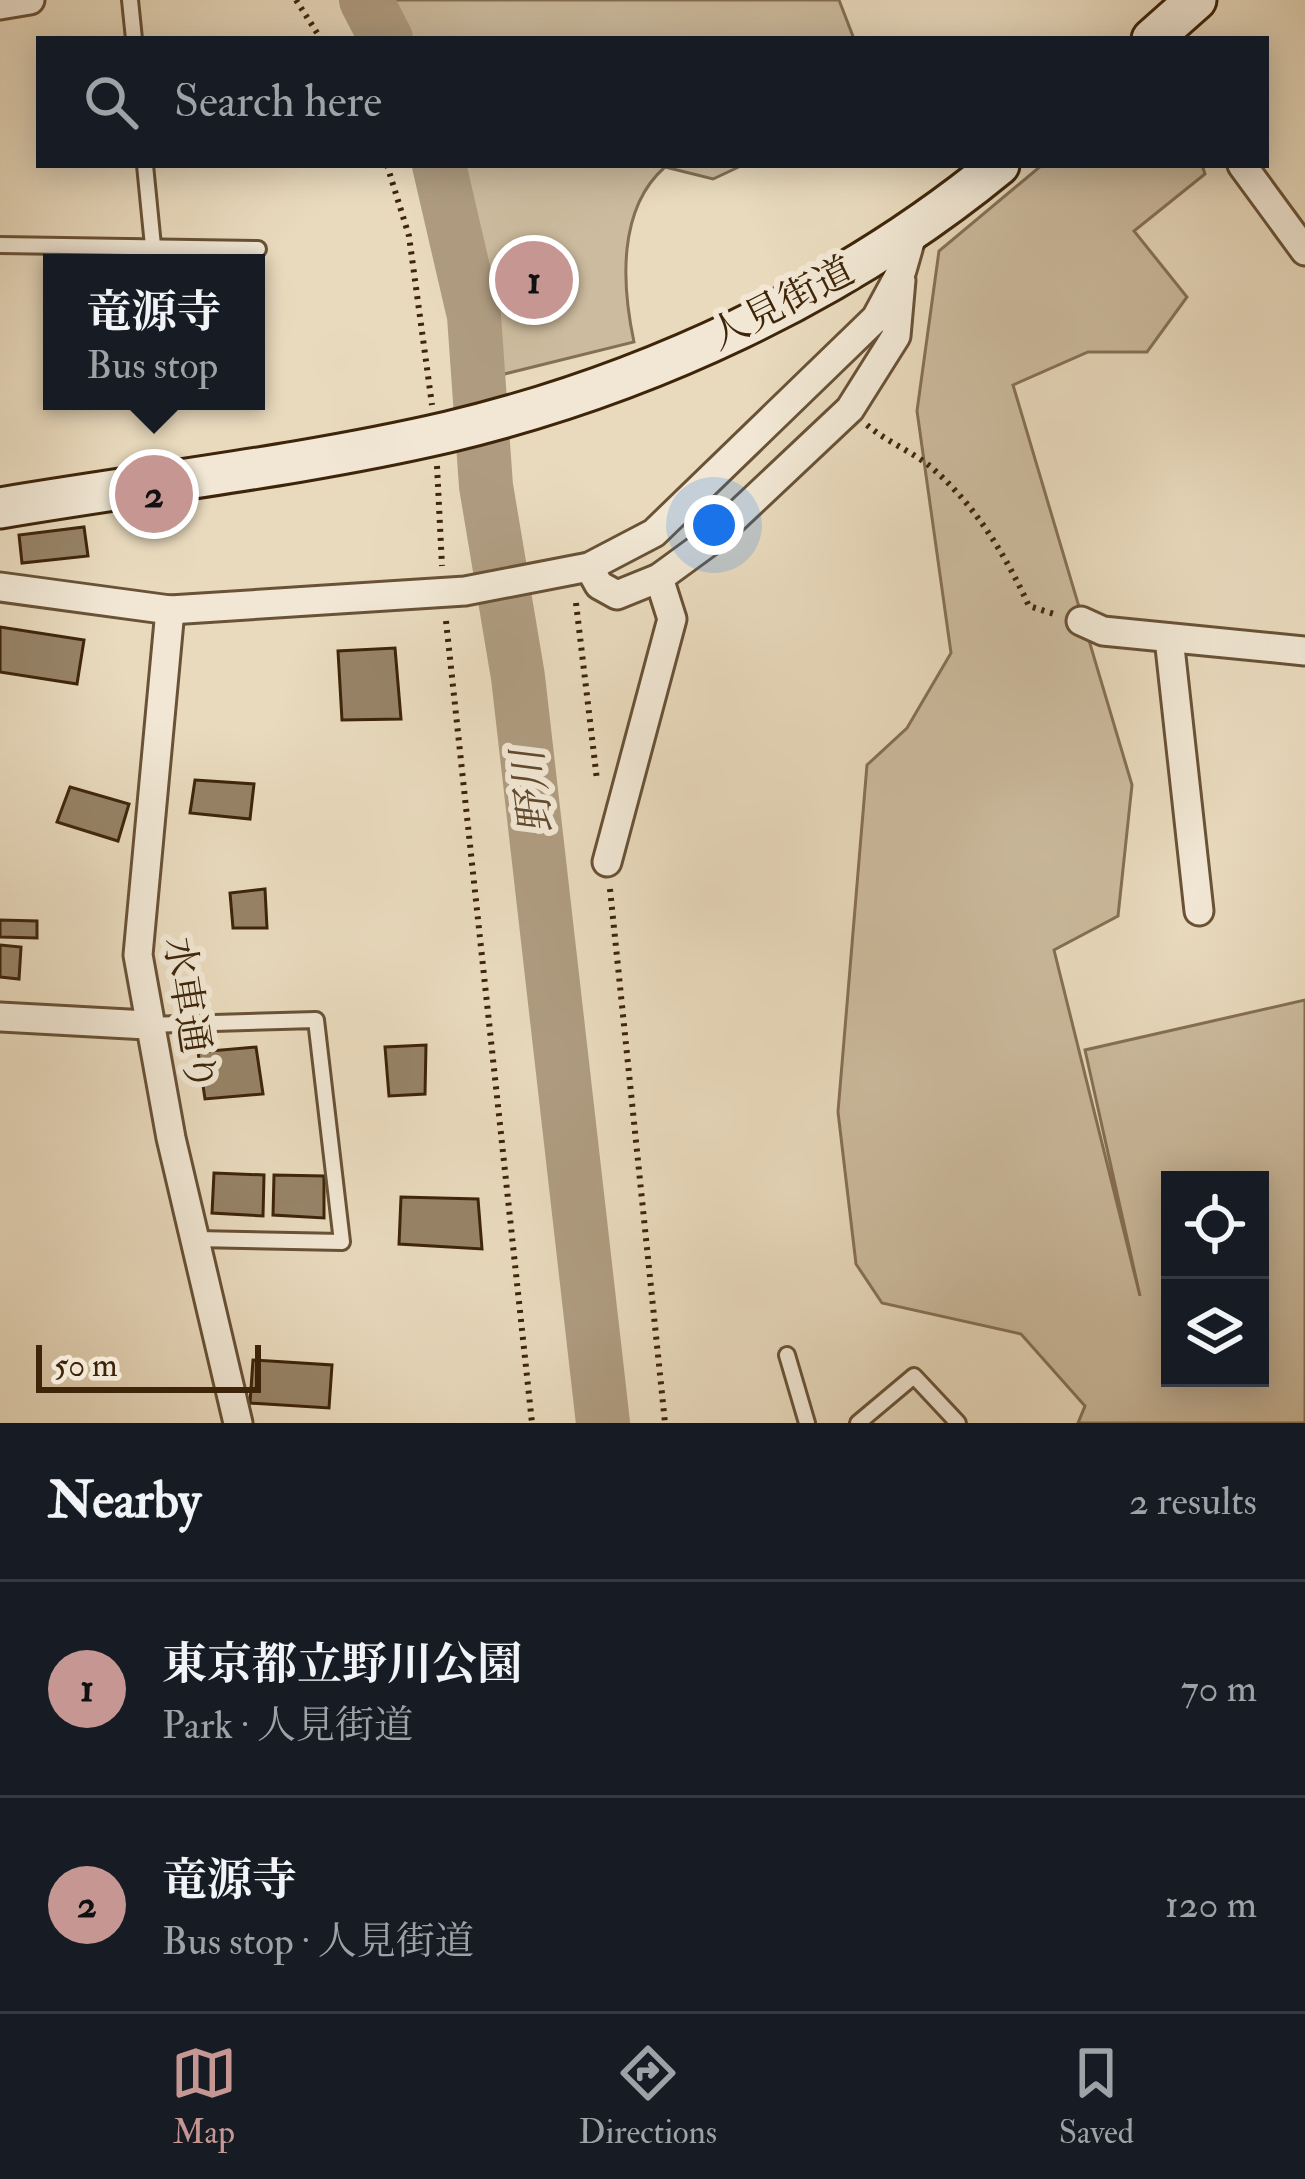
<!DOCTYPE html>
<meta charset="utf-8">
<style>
body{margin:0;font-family:"IM FELL Double Pica","Noto Serif JP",serif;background:#20242c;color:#f1f3f6}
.controls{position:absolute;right:36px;bottom:36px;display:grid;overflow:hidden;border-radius:0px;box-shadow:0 6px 30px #0003}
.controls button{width:108px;height:108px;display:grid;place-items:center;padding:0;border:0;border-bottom:3px solid #363941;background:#171b24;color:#f1f3f6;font:60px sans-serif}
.scale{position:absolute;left:36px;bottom:30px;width:225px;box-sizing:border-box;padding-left:12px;border:6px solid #3e2509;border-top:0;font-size:33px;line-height:42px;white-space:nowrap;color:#3e2509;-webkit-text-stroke:9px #f1e7d4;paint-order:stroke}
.you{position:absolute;left:714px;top:525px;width:42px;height:42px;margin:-30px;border:9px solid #fff;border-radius:50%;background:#1a73e8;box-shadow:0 0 0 18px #1a73e833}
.badge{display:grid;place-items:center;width:78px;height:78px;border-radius:50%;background:#c59692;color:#111;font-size:39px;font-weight:700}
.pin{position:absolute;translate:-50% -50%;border:6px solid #fff;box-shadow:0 3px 12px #0006}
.popup{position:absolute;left:43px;top:254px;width:222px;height:156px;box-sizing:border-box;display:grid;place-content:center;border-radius:0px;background:#171b24;filter:drop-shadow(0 3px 9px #0005);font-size:39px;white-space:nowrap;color:#9ea1a6}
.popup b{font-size:45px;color:#f1f3f6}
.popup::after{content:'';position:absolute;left:50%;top:100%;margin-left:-24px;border:24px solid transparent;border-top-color:#171b24}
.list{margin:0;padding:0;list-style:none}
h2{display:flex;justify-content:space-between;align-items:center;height:156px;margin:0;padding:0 48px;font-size:51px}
h2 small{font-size:39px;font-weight:400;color:#9ea1a6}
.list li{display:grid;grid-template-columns:78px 1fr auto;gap:36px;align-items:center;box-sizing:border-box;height:216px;padding:0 48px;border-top:3px solid #363941}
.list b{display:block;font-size:45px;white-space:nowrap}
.list p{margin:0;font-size:39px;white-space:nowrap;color:#9ea1a6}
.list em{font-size:39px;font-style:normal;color:#9ea1a6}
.icon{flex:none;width:66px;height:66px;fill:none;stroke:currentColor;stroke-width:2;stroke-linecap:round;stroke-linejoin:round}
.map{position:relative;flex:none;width:1305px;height:1423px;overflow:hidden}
.search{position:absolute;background:#171b24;box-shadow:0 6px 30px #0003;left:36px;right:36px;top:36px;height:132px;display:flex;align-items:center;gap:30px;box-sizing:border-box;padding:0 42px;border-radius:0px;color:#9ea1a6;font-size:45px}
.sheet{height:588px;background:#171b24}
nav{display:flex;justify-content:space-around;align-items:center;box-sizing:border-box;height:168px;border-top:3px solid #363941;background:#171b24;font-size:33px;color:#9ea1a6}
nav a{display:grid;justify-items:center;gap:6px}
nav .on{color:#c59692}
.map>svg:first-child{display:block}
.green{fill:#ccbb9e;stroke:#857054;stroke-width:3;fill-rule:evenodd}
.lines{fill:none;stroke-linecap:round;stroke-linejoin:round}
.river{stroke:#af9c80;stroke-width:54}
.building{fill:#978367;stroke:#3e2509;stroke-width:3}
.lane-casing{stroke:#695236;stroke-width:20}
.street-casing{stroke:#695236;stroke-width:33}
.secondary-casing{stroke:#3e2509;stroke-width:45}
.path{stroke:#3e2509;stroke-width:6;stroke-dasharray:3 6;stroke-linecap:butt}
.lane{stroke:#f1e7d4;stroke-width:14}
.street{stroke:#f1e7d4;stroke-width:27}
.secondary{stroke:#f1e7d4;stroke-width:39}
.labels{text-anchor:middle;stroke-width:12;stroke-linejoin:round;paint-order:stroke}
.street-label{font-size:39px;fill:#3e2509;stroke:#f1e7d4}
.water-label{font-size:42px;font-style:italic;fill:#60492d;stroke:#f1e7d4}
</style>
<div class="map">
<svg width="1305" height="1423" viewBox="0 0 1305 1423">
<rect width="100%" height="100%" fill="#e9dabd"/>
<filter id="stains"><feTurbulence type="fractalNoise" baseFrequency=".00167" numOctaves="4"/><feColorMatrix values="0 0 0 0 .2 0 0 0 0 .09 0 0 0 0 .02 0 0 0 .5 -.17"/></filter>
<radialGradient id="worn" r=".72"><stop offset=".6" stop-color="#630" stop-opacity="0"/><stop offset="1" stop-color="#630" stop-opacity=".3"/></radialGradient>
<!-- green -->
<g class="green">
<path d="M341 0H839L854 39H360Z"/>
<path d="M415 165H743L713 179 665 167C617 209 622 286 634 342L456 386 445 274Z"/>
<path d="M1042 165H1202L1205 174 1134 231 1187 297 1147 352H1088L1013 385 1132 785 1118 916 1054 950 1140 1296 1085 1050 1305 1000V1423H1078L1085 1406 1021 1334 882 1303 856 1264 838 1112 867 765 907 728 951 653 917 411 939 251ZM1170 1180H1260V1378H1170Z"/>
</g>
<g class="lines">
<!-- river -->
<g class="river">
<path d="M366 0 386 39"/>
<path d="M439 165 474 316 486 486 518 677 603 1423"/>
</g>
</g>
<!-- building -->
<g class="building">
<path d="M84 527 88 556 22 563 19 535Z"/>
<path d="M0 627 84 640 77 684 0 672Z"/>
<path d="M395 648 401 719 342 720 338 651Z"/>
<path d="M195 780 254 784 250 819 190 813Z"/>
<path d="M70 787 129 804 118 841 57 822Z"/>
<path d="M265 889 267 928H233L230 893Z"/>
<path d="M0 920 37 921V938L0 937Z"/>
<path d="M0 945 21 947 19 979 0 977Z"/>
<path d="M426 1045 425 1094 389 1096 385 1047Z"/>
<path d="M256 1047 263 1094 205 1099 198 1052Z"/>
<path d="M214 1173 264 1175 263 1216 212 1213Z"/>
<path d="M274 1175 324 1176V1218L273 1215Z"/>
<path d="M401 1197 478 1199 482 1249 399 1244Z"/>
<path d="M253 1360 332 1365 329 1408 250 1403Z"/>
</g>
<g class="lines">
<defs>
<g id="lane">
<path d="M130 0 134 39"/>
<path d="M145 165 153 246"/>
<path d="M0 245 258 249"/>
<path d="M147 1025 316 1020 342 1242 196 1239"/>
<path d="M787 1355 807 1423"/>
<path d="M858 1423 914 1376 958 1423"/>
</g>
<g id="street">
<path d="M0 5 30 0"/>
<path d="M1242 165 1305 251"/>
<path d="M589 567 599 585 617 595 659 578 711 540 850 409 896 336 901 280"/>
<path d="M0 587 170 610 465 591 589 567 654 533 876 318 902 270 914 228"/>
<path d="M170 610 138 955 171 1138 238 1423"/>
<path d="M1081 621 1103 631 1305 651"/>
<path d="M1169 638 1199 911"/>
<path d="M607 862 672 619 659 578"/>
<path d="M0 1017 147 1025"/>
</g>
<g id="secondary">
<path d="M1152 39 1196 0"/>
<path d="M0 508C148 483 301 466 448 432 645 385 842 294 999 165"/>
</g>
</defs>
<!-- lane casing -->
<use href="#lane" class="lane-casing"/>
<!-- street casing -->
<use href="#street" class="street-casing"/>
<!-- secondary casing -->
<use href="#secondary" class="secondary-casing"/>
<!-- path -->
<g class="path">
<path d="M296 0 321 39"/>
<path d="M387 165 409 236 432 405"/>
<path d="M867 425C887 442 911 451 931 467 975 505 1005 554 1029 606L1054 614"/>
<path d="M437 466 442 566"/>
<path d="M576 603 597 780"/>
<path d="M446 621 532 1423"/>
<path d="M610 889 665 1423"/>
</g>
<!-- lane -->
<use href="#lane" class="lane"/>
<!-- street -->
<use href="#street" class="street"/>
<!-- secondary -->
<use href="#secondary" class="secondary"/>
</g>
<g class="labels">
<!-- street labels -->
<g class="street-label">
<text transform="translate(781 302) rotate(-27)" y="14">人見街道</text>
<text transform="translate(191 1014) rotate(81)" y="14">水車通り</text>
</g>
<!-- water labels -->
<g class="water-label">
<text transform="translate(531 792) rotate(-97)" y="15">野川</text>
</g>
</g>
<rect width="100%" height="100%" filter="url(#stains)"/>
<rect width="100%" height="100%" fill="url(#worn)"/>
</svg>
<div class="controls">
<button><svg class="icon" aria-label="locate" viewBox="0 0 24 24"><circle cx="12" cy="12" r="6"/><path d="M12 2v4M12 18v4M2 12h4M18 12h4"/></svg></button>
<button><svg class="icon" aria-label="layers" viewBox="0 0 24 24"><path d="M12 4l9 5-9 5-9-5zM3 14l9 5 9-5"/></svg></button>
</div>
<div class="scale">50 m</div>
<div class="you"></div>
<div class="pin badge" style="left:534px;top:280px">1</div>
<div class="pin badge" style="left:154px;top:494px">2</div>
<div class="popup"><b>竜源寺</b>Bus stop</div>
<div class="search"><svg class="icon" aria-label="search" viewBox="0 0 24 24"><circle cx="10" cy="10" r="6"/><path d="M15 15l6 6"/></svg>Search here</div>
</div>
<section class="sheet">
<h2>Nearby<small>2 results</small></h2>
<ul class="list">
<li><span class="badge">1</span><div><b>東京都立野川公園</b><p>Park · 人見街道</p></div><em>70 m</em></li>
<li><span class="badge">2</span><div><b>竜源寺</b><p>Bus stop · 人見街道</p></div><em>120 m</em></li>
</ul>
</section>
<nav>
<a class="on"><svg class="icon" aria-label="map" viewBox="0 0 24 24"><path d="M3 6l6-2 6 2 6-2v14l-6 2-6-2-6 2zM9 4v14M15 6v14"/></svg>Map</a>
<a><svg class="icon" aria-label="directions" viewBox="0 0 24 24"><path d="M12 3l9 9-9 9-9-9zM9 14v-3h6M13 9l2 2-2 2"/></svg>Directions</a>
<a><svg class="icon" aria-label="saved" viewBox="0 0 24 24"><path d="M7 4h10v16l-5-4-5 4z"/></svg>Saved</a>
</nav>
